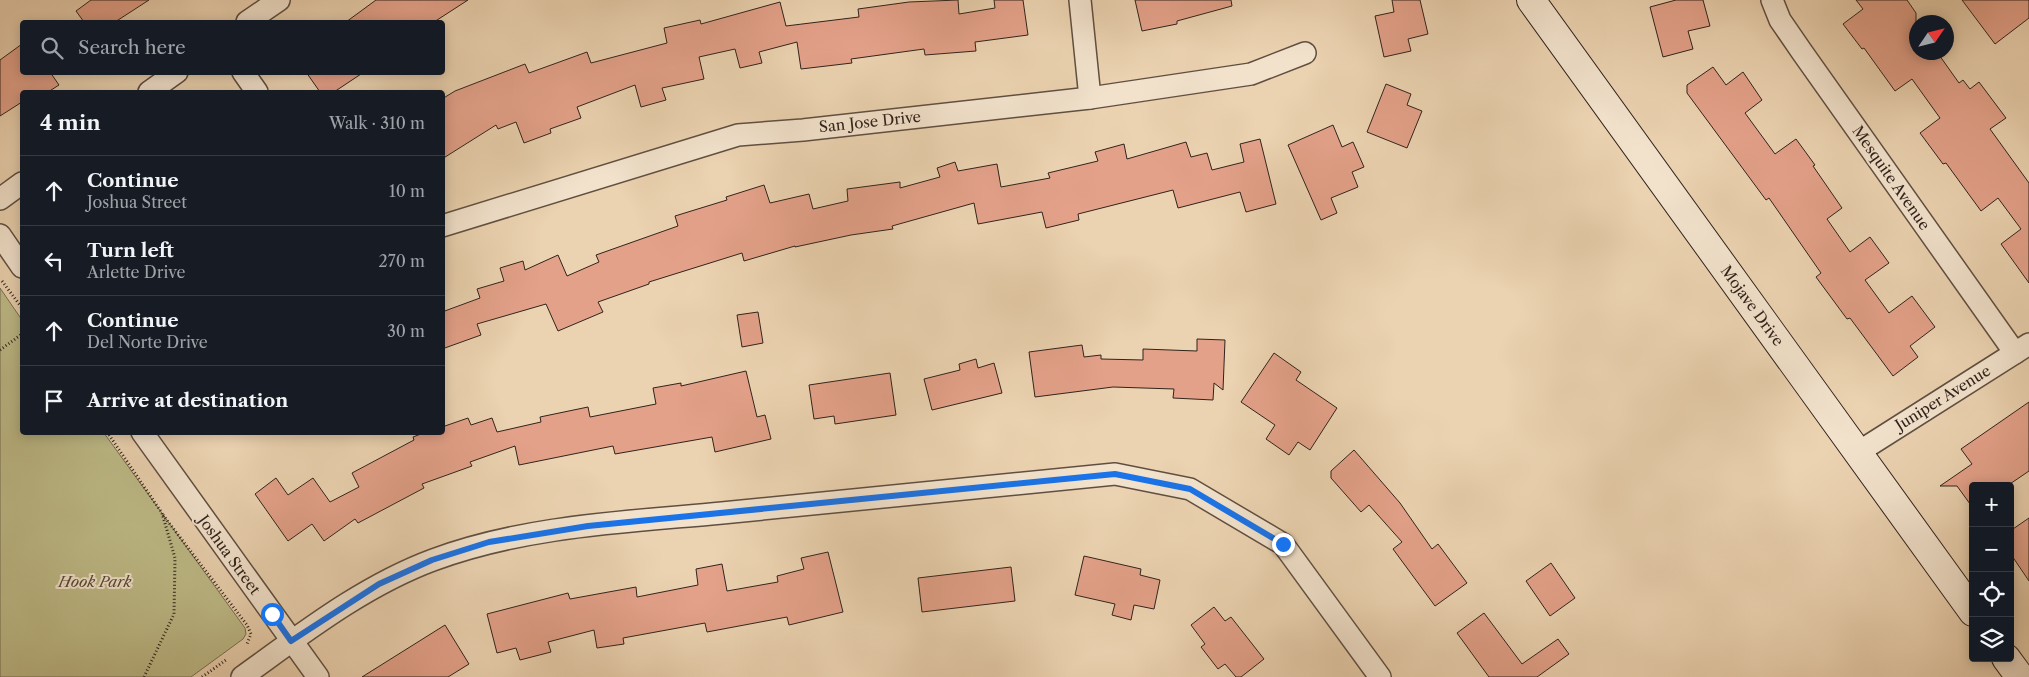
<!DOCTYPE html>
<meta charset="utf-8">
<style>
body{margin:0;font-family:"Libre Caslon Text",serif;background:#20242c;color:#f1f3f6}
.controls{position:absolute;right:15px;bottom:15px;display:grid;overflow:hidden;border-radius:5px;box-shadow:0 2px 12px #0003}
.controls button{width:45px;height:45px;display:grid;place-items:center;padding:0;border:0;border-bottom:1px solid #363941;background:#171b24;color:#f1f3f6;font:25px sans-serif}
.compass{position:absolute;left:1909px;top:15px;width:45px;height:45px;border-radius:50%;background:#171b24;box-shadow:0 2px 12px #0003;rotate:55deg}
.stop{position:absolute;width:15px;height:15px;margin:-11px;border:4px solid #1a73e8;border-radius:50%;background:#fff}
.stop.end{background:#1a73e8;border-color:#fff;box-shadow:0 1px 5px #0008}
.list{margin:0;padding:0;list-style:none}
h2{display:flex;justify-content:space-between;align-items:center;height:65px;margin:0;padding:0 20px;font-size:21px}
h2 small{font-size:16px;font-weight:400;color:#9ea1a6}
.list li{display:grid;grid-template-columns:32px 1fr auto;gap:15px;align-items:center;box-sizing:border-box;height:70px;padding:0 20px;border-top:1px solid #363941}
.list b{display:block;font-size:19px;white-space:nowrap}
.list p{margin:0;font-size:16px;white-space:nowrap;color:#9ea1a6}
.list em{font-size:16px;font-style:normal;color:#9ea1a6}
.icon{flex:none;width:28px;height:28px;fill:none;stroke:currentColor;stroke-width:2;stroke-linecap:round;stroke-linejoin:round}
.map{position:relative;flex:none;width:2029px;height:677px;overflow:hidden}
.search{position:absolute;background:#171b24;box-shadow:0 2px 12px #0003;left:20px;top:20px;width:425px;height:55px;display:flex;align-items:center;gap:12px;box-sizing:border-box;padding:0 18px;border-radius:5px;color:#9ea1a6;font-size:19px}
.panel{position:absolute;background:#171b24;box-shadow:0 2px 12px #0003;left:20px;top:90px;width:425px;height:345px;border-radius:5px}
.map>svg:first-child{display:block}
.green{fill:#bdba87;stroke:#776e52}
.building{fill:#e3a189;stroke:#31231c}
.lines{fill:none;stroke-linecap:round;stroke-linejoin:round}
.street-casing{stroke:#604f41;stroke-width:24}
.secondary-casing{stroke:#31231c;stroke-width:30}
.path{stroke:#31231c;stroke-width:3;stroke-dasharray:1 2.5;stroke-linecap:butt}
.street{stroke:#f2e2cc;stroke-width:21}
.secondary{stroke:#f2e2cc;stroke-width:28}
.route{stroke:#1a73e8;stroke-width:6}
.labels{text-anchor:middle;stroke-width:4;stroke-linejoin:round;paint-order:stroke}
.street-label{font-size:15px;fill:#31231c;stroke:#f2e2cc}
.park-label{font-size:15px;font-style:italic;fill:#544937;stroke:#f2e2cc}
</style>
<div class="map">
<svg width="2029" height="677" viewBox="0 0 2029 677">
<rect width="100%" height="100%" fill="#ebd2b0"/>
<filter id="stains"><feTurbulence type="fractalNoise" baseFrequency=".004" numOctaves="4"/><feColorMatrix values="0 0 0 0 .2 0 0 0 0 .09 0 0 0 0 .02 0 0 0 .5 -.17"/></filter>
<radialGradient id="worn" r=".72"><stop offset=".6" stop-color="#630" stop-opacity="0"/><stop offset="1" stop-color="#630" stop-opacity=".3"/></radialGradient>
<!-- green -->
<path class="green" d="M0 288 22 320V432L104 433 245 628 246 634 243 639 191 677H0Z"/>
<!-- building -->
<g class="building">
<path d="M91 0H149L115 22H84L76 11Z"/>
<path d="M376 0H468L434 22H346Z"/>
<path d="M958 0 959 14 995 8 994 0H1023L1028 35 975 42 976 51 925 55 924 49 851 59 852 63 801 69 797 42 759 52 762 63 740 68 735 49 699 57 704 79 662 88 666 100 641 107 635 85 577 107 581 118 550 129 551 133 524 143 516 122 498 129 496 125 442 159V99L455 91 525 64 529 73 587 52 591 63 667 43 664 28 700 20 701 24 780 2 786 26 859 17 858 9 909 2Z"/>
<path d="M1135 0H1231L1232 6 1177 21V24L1142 31Z"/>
<path d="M1392 0H1420L1428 34 1408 39 1411 51 1384 57 1375 16 1394 12Z"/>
<path d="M1676 0H1703L1710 26 1688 31 1693 49 1663 57 1650 7Z"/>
<path d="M1856 0H1907L1916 13V52H1937L1959 83 1963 80 1970 89 1979 82 2006 118 1990 129 2029 183V283L2001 244 2021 229 1998 198 1981 211 1946 163 1943 164 1920 133 1940 118 1912 79 1895 91 1864 48 1862 49 1843 24 1863 9Z"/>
<path d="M1962 0H2029V18L1995 44Z"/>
<path d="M22 44V72H50L59 85 48 92H22V102L0 116V60Z"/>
<path d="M1713 67 1726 85 1743 72 1762 100 1745 113 1775 154 1796 139 1815 165 1813 166 1842 208 1827 219 1850 252 1870 237 1889 263 1865 280 1889 313 1912 296 1935 327 1910 346 1918 357 1893 376 1850 318 1847 319 1816 277 1821 273 1769 198 1766 200 1687 93V85Z"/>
<path d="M306 72H364L334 92H320Z"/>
<path d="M1386 84 1411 94 1407 105 1422 111 1407 148 1367 132Z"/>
<path d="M1333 125 1342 147 1353 142 1364 167 1352 172 1358 187 1331 198 1337 213 1321 220 1288 145Z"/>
<path d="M1260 139 1276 204 1246 212 1240 192 1178 208 1173 190 1078 214 1079 220 1046 228 1042 212 978 224 974 203 892 226 893 229 851 235 795 247V246L744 261 742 253 649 282V284L598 302 603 312 558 331 546 304 477 324 481 335 442 349V312L480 298 477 289 504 281 500 268 523 261 525 270 558 255 567 276 599 262 596 255 678 226 675 216 727 200 726 197 764 185 770 203 809 194 813 209 848 201 847 189 900 182V188L940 177 937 168 955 162 958 171 997 164 1001 187 1050 178 1048 173 1098 161 1095 152 1124 144 1127 159 1186 142 1191 157 1207 153 1212 170 1244 162 1240 144Z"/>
<path d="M758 312 763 343 742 347 737 315Z"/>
<path d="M1197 339 1225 340 1223 390 1214 383 1213 400 1173 398 1174 389 1113 387 1035 397 1029 352 1082 345 1084 357 1101 355V359L1143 360V349L1197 351Z"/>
<path d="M1274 353 1301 372 1296 380 1337 408 1310 450 1298 442 1289 455 1266 439 1275 425 1241 402Z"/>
<path d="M976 359 978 368 994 363 1002 393 932 410 924 379 960 370 959 364Z"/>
<path d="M746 371 757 417 765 415 771 439 715 452 712 437 615 454 613 446 519 465 515 446 470 462 472 466 422 484 424 488 358 523 355 519 324 541 312 524 288 541 255 494 276 478 288 495 313 478 330 502 359 487 352 473 414 440 413 437 426 432H442V427L468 418 471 425 492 418 497 432 541 422 540 417 588 407 590 417 656 404 653 388 681 383V386Z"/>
<path d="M890 373 896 415 835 424 834 416 814 419 809 385Z"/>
<path d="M2029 402V471L2007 486H1973V508L1957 486H1940L1972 464 1961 449Z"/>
<path d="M1354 450 1400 503 1432 549 1438 544 1467 583 1435 606 1393 549 1402 542 1369 505 1361 512 1331 478V471Z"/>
<path d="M2029 518V581L2010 553V531Z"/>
<path d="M828 552 843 612 789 625 787 617 707 632 705 623 623 638 624 644 597 648 594 630 548 642 551 652 520 660 516 648 497 653 487 614 568 593 570 599 636 587 637 597 698 585 696 569 722 564 727 591 778 582 777 576 804 569 801 558Z"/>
<path d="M1084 556 1141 569 1140 575 1160 580 1154 609 1134 605 1131 620 1112 615 1115 604 1075 595Z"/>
<path d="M1551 563 1575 598 1550 616 1526 581Z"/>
<path d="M1011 567 1015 601 922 612 918 578Z"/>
<path d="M1214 607 1225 621 1231 617 1264 659 1241 677H1236L1225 664 1218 669 1201 647 1205 644 1191 625Z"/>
<path d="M1484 613 1522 664 1558 639 1569 654 1537 677H1489L1457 633Z"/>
<path d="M445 625 469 664 448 677H362Z"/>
</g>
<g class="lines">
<defs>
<g id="street">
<path d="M1080 0 1090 98"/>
<path d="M1772 0 1780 20 1802 52 2015 353"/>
<path d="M247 22 279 0"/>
<path d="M243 72 257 92"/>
<path d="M149 92 177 72"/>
<path d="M0 199 22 183"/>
<path d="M442 226 738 135 803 130 1090 98 1251 74 1305 53"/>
<path d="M0 235 22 267"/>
<path d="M142 432 318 677"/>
<path d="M1857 453 2029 344"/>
<path d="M242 677C302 634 363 586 433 560 524 526 626 522 722 513 853 500 984 487 1115 474L1190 489 1283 544 1380 677"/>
</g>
<g id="secondary">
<path d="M1531 0 1973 612"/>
<path d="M2006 658 2020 677"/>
</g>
</defs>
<!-- street casing -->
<use href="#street" class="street-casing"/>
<!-- secondary casing -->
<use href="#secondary" class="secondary-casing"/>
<!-- path -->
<g class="path">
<path d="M2 281 22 308"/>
<path d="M0 350 22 334"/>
<path d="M107 432 162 513 175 558 174 614 144 677"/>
<path d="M163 515 247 625 251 634 247 644"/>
<path d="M202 677 226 660"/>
</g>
<!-- street -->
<use href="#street" class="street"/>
<!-- secondary -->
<use href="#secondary" class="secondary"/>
</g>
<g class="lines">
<!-- route -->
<path class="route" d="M272 614 291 641 379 584 432 560 489 542 588 526 1115 474 1190 489 1283 544"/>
</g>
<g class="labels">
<!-- street labels -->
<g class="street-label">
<text transform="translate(870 122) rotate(-6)" y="5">San Jose Drive</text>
<text transform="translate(1891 178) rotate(55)" y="5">Mesquite Avenue</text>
<text transform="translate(1752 306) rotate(54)" y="5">Mojave Drive</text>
<text transform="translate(1943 398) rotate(-32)" y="5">Juniper Avenue</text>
<text transform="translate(229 555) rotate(54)" y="5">Joshua Street</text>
</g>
<!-- park labels -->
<g class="park-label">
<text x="95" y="587">Hook Park</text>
</g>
</g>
<rect width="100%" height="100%" filter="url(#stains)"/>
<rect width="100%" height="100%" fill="url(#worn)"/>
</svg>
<div class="controls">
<button>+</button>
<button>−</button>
<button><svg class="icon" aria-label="locate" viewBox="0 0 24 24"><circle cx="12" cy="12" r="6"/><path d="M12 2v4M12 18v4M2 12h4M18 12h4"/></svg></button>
<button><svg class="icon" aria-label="layers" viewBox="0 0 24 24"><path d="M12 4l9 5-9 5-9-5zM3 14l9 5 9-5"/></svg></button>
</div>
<svg class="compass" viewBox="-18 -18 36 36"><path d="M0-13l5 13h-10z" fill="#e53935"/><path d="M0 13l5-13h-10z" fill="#9ea1a6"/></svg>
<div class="stop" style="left:272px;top:614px"></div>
<div class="stop end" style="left:1283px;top:544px"></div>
<div class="search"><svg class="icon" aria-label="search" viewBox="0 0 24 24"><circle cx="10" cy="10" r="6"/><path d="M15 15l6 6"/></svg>Search here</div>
<section class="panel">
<h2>4 min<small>Walk · 310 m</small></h2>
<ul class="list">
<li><svg class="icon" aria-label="ahead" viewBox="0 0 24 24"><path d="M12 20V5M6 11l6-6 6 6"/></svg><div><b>Continue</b><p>Joshua Street</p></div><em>10 m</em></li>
<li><svg class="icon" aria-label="left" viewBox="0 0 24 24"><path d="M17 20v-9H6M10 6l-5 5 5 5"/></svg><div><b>Turn left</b><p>Arlette Drive</p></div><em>270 m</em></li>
<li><svg class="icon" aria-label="ahead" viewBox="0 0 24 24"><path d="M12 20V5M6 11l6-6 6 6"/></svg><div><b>Continue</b><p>Del Norte Drive</p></div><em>30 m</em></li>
<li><svg class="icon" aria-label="arrive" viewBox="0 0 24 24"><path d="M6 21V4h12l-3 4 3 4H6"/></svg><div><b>Arrive at destination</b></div></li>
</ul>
</section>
</div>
